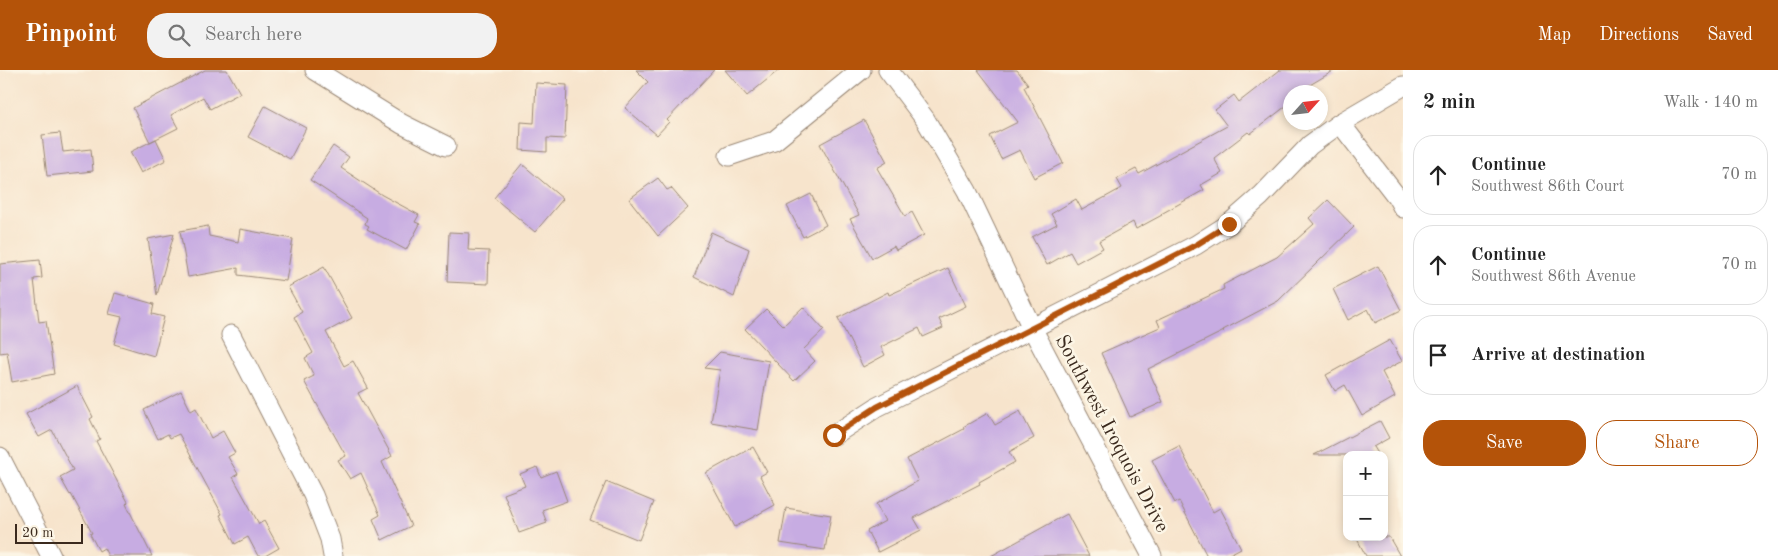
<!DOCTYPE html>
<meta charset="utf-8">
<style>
body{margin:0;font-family:"Old Standard TT",serif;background:#f2f2f2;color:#222}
.controls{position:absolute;right:15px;bottom:15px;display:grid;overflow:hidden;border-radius:10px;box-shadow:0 2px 8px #0003}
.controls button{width:45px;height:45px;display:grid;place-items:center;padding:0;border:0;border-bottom:1px solid #e0e0e0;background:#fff;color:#222;font:25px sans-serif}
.compass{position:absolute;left:1283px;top:15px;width:45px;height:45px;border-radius:50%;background:#fff;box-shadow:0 2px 8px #0003;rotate:63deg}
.scale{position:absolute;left:15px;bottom:12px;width:68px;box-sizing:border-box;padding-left:5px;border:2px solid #3b2a1e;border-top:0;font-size:14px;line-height:18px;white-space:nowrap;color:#3b2a1e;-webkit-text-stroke:4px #fcf5e5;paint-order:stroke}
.stop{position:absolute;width:15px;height:15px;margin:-11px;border:4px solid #b45309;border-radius:50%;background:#fff}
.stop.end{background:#b45309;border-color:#fff;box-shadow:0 1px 5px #0008}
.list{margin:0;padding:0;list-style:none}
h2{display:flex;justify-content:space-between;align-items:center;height:65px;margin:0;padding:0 20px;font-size:21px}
h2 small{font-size:16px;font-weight:400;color:#767676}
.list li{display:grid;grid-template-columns:32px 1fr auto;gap:15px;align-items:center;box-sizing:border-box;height:80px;margin:0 10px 10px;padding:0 10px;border:1px solid #e0e0e0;border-radius:20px}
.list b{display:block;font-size:19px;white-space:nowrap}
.list p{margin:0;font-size:16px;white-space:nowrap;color:#767676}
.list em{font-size:16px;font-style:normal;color:#767676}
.actions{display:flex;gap:10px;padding:15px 20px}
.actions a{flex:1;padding:11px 0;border:1px solid #b45309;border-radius:20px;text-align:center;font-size:18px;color:#b45309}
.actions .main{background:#b45309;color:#fff}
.icon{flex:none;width:28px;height:28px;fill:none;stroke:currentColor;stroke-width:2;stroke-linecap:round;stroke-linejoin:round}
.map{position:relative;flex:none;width:1403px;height:486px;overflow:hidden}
header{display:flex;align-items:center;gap:30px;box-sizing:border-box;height:70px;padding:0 25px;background:#b45309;color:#fff}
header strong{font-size:24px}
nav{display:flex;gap:28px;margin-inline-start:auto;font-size:18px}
.search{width:350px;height:45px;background:#f2f2f2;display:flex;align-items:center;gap:12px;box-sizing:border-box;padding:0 18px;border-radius:20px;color:#767676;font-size:19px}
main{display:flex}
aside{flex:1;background:#fff}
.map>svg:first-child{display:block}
.building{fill:#c7ace2}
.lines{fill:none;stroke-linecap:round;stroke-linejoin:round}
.street-casing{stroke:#998775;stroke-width:21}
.street{stroke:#fff;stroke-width:19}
.route{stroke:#b45309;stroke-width:6}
.labels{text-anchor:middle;stroke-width:5;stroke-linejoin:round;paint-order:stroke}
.street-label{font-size:20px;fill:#3b2a1e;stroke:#fcf5e5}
</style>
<header>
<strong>Pinpoint</strong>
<div class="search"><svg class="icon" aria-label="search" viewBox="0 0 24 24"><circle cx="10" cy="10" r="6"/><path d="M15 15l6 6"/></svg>Search here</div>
<nav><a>Map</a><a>Directions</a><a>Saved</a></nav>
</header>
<main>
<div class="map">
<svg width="1403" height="486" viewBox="0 0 1403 486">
<rect width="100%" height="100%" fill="#fcf5e5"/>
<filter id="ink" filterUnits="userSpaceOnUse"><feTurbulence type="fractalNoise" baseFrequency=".02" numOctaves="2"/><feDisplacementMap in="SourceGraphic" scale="10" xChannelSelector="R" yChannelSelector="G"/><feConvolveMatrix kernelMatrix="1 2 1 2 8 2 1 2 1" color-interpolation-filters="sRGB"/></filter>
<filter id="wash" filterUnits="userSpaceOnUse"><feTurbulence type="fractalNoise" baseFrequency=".0096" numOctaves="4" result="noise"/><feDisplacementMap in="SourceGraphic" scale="20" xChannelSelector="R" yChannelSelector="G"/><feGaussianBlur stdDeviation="1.12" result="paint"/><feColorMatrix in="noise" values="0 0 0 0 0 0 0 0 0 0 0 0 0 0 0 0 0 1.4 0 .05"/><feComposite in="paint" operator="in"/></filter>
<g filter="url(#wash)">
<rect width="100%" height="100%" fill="#f7e4cc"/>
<g id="blocks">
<!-- building -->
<g class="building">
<path d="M205 0H227L240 23 210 39 203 27 171 45 178 58 150 72 133 38Z"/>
<path d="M636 0H714L667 50 669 52 657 65 625 38 648 12Z"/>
<path d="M725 0H779L747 26Z"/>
<path d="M978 0H1017L1028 14 1024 17 1063 93 1034 108 1020 80 1001 89 990 66 1018 52Z"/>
<path d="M1280 0H1335L1298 22H1290V33L1250 64 1248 62 1214 88 1222 103 1201 115 1204 120 1161 144 1162 145 1136 159 1133 152 1099 171 1103 178 1076 193 1070 182 1047 195 1032 167 1057 154 1051 144 1076 129 1082 140 1122 118 1117 109 1136 99 1139 104 1227 56 1215 40 1234 25 1239 32Z"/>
<path d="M536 13 567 15 565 69 547 68V82L520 80 521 52 534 53Z"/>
<path d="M265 36 306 58 290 89 248 67Z"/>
<path d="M864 50 887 92 877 98 905 146 912 142 924 165 896 180 894 176 872 188 850 149 859 145 820 74Z"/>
<path d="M60 63 63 82 91 79 93 101 47 106 42 65Z"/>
<path d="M156 69 166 90 141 103 130 82Z"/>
<path d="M333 76 349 87 341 98 382 125 419 145 415 152 420 154 406 180 367 159 369 156 365 154 367 148 310 110Z"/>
<path d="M522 94 563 129 535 162 494 128Z"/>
<path d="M658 108 667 120 671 118 688 138 658 166 629 129Z"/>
<path d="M811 124 826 155 803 167 787 136Z"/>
<path d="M1328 130 1354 157 1278 231 1223 260 1224 261 1148 299 1163 332 1130 347 1101 283 1160 257 1157 250 1224 219 1223 215 1277 187 1314 154 1309 148Z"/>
<path d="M208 156 209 166 238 172 240 159 293 169 286 211 238 205V198L188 207 180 161Z"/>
<path d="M449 162 469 163 468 180 489 181 488 214 447 212Z"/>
<path d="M711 162 749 179 734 227 694 207Z"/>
<path d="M174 164 157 225 148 169Z"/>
<path d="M40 190 42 208 34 209 39 252 46 251 54 304 12 312 7 282 0 283V194Z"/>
<path d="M1378 196 1401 240 1375 253 1368 239 1348 250 1333 219Z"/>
<path d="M324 197 352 248 326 262 344 296 353 291 368 318 358 323 392 386 382 392 411 456 382 470 373 449 380 445 361 403 350 409 338 390 346 386 304 311 314 306 305 288 313 283 294 247 302 242 288 217Z"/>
<path d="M948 198 966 236 939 249 943 258 923 267 919 258 881 277 885 285 863 297 838 248 888 222 889 225Z"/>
<path d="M115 223 154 234 152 244 164 247 154 286 114 274 122 247 109 244Z"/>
<path d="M803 237 824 260 804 279 815 291 794 311 745 259 766 239 783 256Z"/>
<path d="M1390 270 1402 291 1382 302 1395 327 1362 346 1345 315 1335 321 1326 305Z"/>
<path d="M720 282 769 291 758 360 711 352 720 300 704 298Z"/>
<path d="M77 316 93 347 90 349 100 369 96 371 128 432 126 434 152 486H108L104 478 99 481 90 464 92 463 71 424 70 425 60 407 73 400 52 360 39 367 26 344Z"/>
<path d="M181 321 191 341 196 338 211 368 223 361 235 383 228 387 238 404 233 407 259 454 264 451 279 478 265 486H258L248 467 235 474 220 445 222 444 179 364 170 368 168 364 158 369 144 340Z"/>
<path d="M1020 341 1034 368 1009 382 1015 392 979 412 980 414 914 448 921 460 878 482 867 461 885 451 876 434 918 411 907 389 964 359 963 357 988 343 995 355Z"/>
<path d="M1380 351 1389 368 1373 377 1378 385H1314Z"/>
<path d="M1179 376 1213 442 1220 438 1241 478 1226 486H1207L1179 431 1175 433 1152 390Z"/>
<path d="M753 377 767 402 760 406 775 435 735 457 706 403Z"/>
<path d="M537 397 541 407 556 401 567 431 542 440 547 453 519 463 504 424 525 416 520 404Z"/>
<path d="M606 412 654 432 639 470 590 450Z"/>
<path d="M786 438 831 445 825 480 780 473Z"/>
<path d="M1067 444 1089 486H991Z"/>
<path d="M1356 467H1389L1400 486H1366Z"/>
</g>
</g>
</g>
<g filter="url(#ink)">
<use href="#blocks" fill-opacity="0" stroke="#998775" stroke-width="1"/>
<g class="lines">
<defs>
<g id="street">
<path d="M315 0 402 54 446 76"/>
<path d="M888 0 925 49 967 121 1032 258 1152 486"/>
<path d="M1340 53 1397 127 1403 138"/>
<path d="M729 86 774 71 861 0"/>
<path d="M231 265 313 425 330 469 333 486"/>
<path d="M834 365 877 337 1196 175 1229 154 1261 126 1310 75 1340 53 1403 16"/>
<path d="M0 387 51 486"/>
</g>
</defs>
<!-- street casing -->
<use href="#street" class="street-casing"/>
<!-- street -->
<use href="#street" class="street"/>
</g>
</g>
<g class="lines" filter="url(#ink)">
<!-- route -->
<path class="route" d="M834 365 877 337 1196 175 1229 154"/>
</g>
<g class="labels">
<!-- street labels -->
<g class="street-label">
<text transform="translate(1113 363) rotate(62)" y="7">Southwest Iroquois Drive</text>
</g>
</g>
</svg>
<div class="controls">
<button>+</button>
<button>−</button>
</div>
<svg class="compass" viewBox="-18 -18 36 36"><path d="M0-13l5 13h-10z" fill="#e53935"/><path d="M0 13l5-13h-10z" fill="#767676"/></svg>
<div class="scale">20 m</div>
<div class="stop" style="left:834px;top:365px"></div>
<div class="stop end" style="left:1229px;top:154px"></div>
</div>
<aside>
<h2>2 min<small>Walk · 140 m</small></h2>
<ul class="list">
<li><svg class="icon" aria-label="ahead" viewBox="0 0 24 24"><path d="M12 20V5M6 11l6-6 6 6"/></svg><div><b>Continue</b><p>Southwest 86th Court</p></div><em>70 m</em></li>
<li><svg class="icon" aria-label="ahead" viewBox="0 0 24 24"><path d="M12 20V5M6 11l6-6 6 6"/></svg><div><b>Continue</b><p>Southwest 86th Avenue</p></div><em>70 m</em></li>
<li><svg class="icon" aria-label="arrive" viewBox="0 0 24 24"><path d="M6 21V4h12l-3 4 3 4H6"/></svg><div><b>Arrive at destination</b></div></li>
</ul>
<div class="actions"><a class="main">Save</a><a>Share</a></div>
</aside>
</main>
